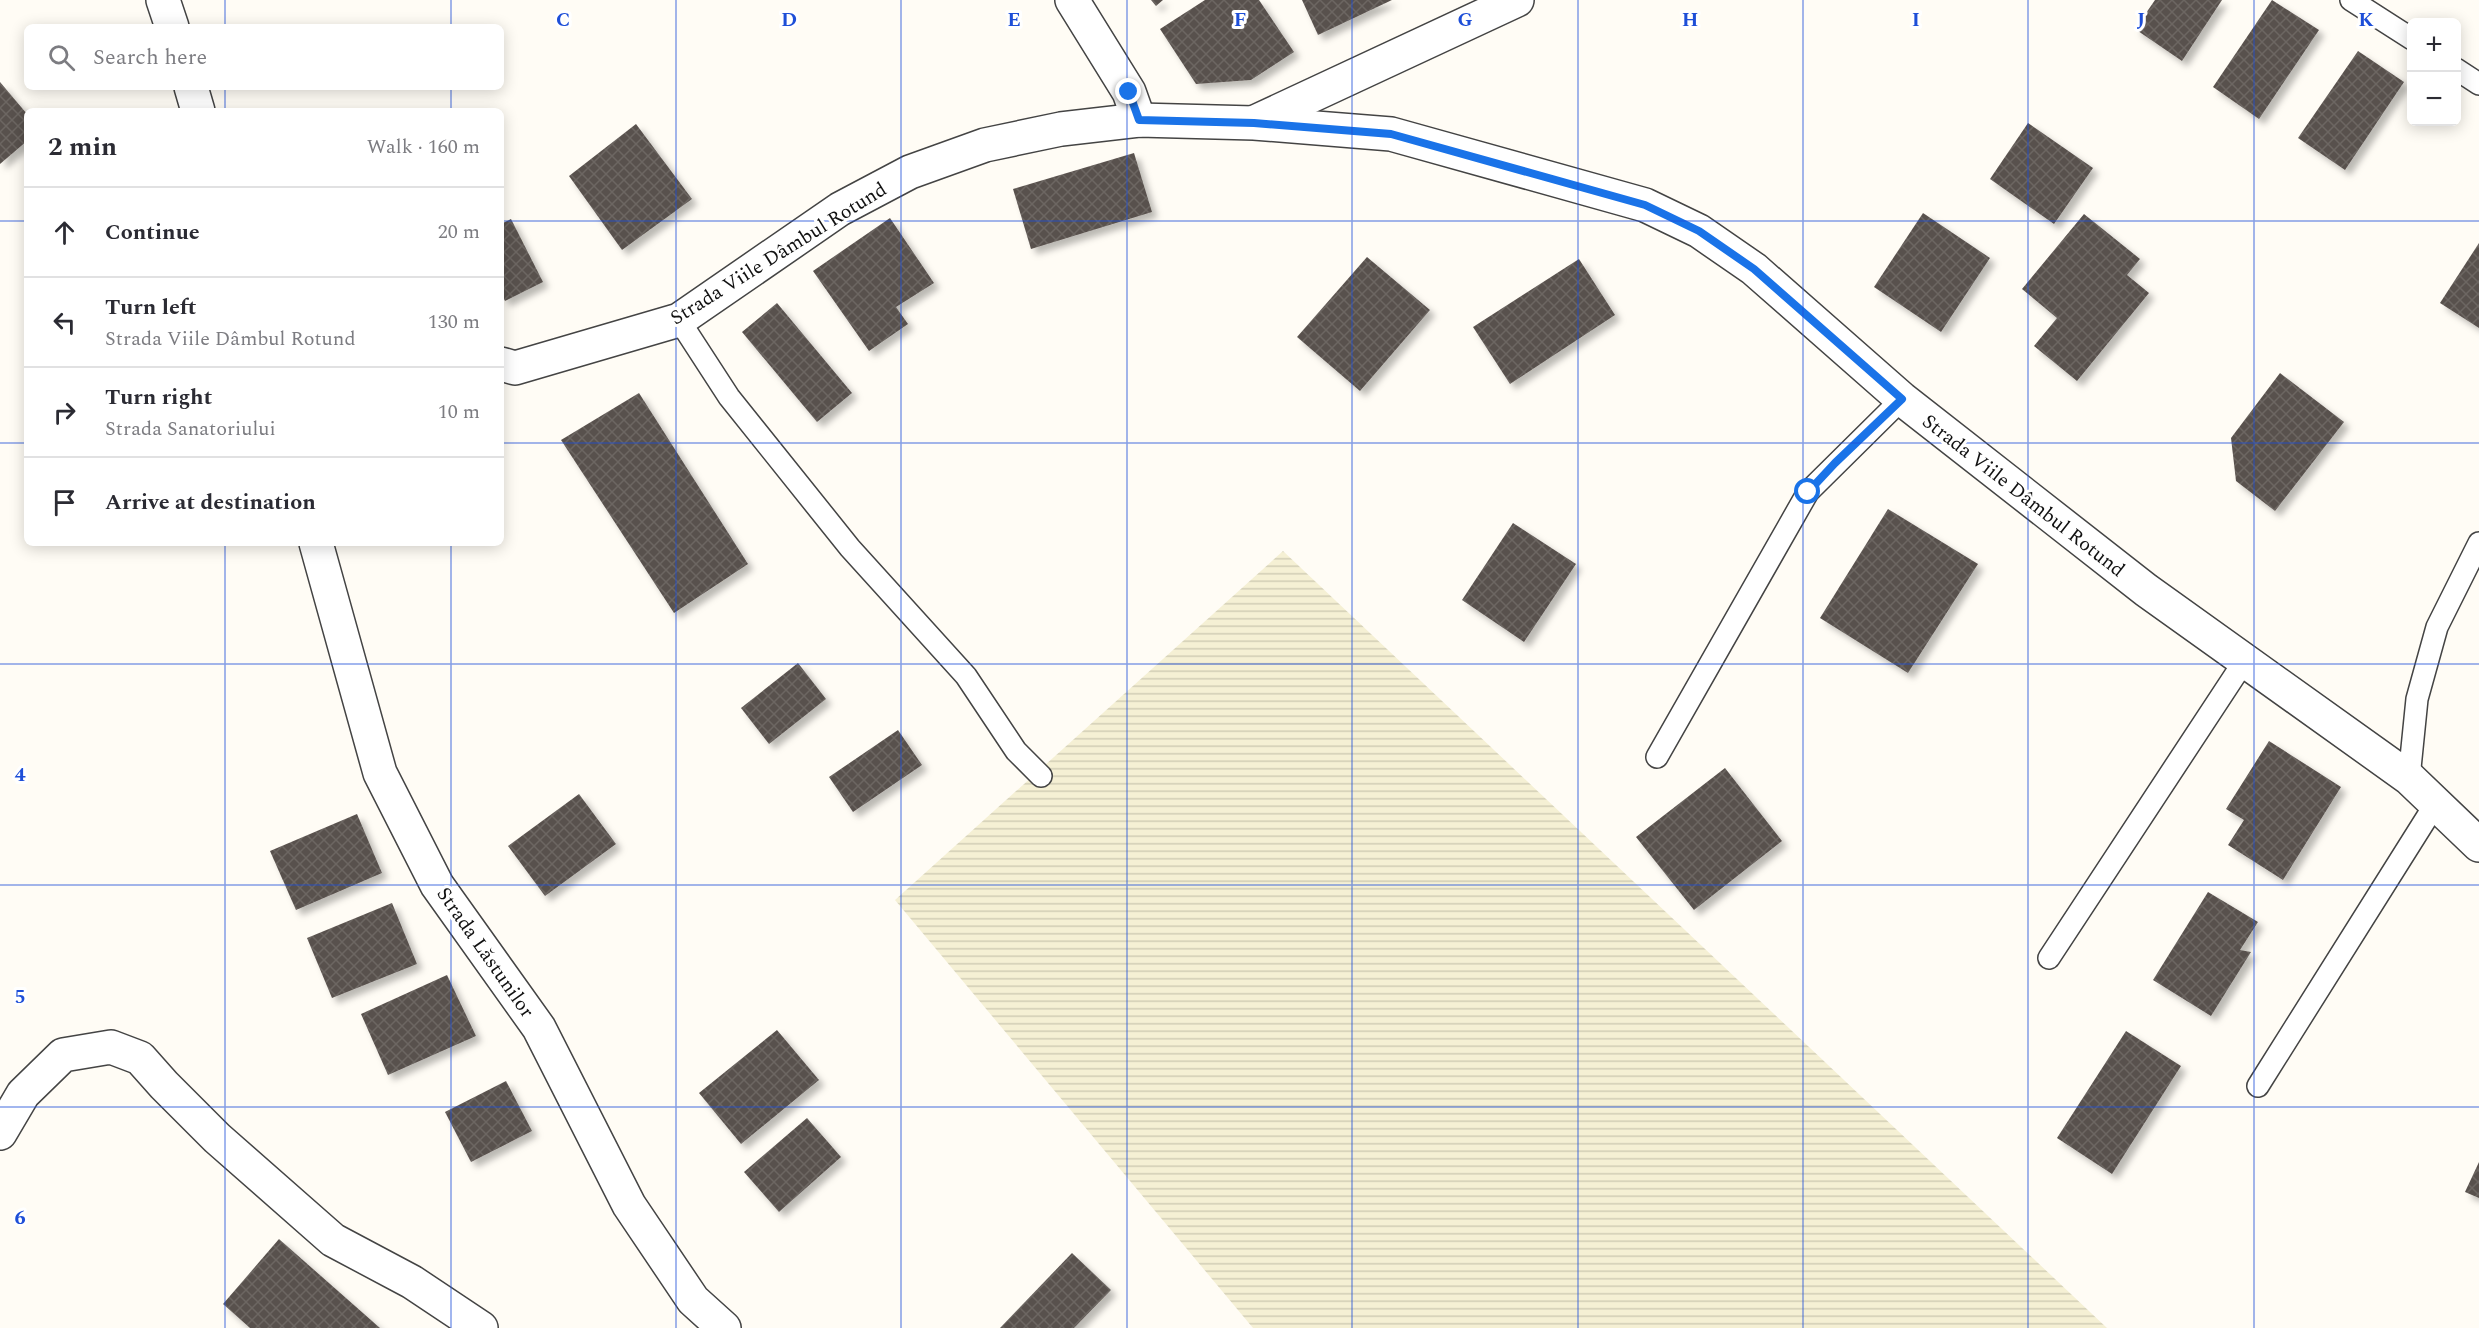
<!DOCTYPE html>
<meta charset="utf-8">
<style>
body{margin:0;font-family:Spectral,serif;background:#f7f7f7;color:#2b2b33}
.controls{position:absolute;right:18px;top:18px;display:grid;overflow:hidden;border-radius:9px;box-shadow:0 3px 15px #0003}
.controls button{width:54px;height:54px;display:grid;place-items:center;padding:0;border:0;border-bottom:2px solid #e1e1e2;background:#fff;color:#2b2b33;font:30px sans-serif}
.stop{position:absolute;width:18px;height:18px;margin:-14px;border:4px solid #1a73e8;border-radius:50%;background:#fff}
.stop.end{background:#1a73e8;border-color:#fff;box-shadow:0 2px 6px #0008}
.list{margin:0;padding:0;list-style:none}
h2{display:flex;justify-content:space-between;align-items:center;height:78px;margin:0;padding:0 24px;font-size:26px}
h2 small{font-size:20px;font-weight:400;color:#7c7c81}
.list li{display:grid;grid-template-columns:39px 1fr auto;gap:18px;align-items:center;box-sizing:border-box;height:90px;padding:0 24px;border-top:2px solid #e1e1e2}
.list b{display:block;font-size:22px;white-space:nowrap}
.list p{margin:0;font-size:20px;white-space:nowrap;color:#7c7c81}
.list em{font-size:20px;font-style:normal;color:#7c7c81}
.icon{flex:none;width:33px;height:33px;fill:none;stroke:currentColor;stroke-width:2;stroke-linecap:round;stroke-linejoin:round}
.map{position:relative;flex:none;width:2479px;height:1328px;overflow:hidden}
.search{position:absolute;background:#fff;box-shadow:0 3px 15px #0003;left:24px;top:24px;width:480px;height:66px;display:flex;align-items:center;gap:15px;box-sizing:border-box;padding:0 21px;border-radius:9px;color:#7c7c81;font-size:22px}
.panel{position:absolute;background:#fff;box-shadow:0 3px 15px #0003;left:24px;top:108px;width:480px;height:438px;border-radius:9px}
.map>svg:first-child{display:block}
.farmland{fill:url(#farmland-rules)}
.building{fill:url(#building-cross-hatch);filter:url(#shadow)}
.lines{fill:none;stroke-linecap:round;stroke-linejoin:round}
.lane-casing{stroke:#444;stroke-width:24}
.street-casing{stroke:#444;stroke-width:36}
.lane{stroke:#fff;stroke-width:21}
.street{stroke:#fff;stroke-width:33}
.route{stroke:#1a73e8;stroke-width:8}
.grid{fill:none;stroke:#1d4ed8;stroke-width:1.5;stroke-opacity:0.55}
.labels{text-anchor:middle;stroke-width:6;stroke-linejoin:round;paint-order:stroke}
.street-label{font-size:20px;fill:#111;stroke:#fff}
.grid-label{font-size:20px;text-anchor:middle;font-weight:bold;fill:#1d4ed8;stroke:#fff;stroke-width:6;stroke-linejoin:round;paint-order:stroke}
</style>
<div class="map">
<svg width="2479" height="1328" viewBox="0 0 2479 1328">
<defs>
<pattern id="farmland-rules" width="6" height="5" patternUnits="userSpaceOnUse" patternTransform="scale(1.5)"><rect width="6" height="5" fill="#f5f0d4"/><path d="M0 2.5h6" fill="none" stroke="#d1cdb5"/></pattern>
<pattern id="building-cross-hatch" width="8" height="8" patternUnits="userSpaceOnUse" patternTransform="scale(1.5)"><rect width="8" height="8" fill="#59514d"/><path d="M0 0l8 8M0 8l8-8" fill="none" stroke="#6c6662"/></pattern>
<filter id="shadow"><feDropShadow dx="5.5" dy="5.5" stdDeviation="3" flood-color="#0004"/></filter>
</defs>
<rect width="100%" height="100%" fill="#fffcf5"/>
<!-- farmland -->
<path class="farmland" d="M1283 551 2107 1328H1253L895 900Z"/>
<!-- building -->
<g class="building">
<path d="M1151 0H1163L1156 6Z"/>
<path d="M1205 0H1259L1294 52 1251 80 1196 84 1160 29Z"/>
<path d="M1302 0H1392L1318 35Z"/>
<path d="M2155 0H2222L2182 61 2135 29Z"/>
<path d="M2272 0 2319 30 2259 119 2213 87Z"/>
<path d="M2358 51 2404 82 2345 170 2298 138Z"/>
<path d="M0 82 27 114V141L0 164Z"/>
<path d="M2028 123 2093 168 2054 224 1990 179Z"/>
<path d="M636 124 692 199 622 250 569 176Z"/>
<path d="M1134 153 1152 212 1031 249 1013 189Z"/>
<path d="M1923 213 1990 258 1941 332 1874 287Z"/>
<path d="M2084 214 2140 259 2127 275 2149 293 2077 381 2034 346 2057 318 2022 289Z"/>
<path d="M890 218 934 283 896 307 908 324 869 351 813 271Z"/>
<path d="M511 219 543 282 505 301 501 294V224Z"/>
<path d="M2479 243V328L2440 303Z"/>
<path d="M1367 257 1430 310 1360 391 1297 337Z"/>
<path d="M1579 259 1615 315 1510 384 1473 327Z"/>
<path d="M777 303 852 393 817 422 742 332Z"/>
<path d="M2280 373 2344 422 2275 511 2236 481 2231 438Z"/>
<path d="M639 393 748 564 674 613 561 440Z"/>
<path d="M1888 509 1978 564 1908 673 1820 618Z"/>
<path d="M1513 523 1576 564 1524 642 1462 600Z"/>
<path d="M798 663 826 699 769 744 741 708Z"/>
<path d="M898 730 922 765 853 812 829 777Z"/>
<path d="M2269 741 2341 787 2283 880 2228 845 2244 820 2226 809Z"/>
<path d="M1725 768 1782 841 1694 910 1636 837Z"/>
<path d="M579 794 616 844 545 896 508 846Z"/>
<path d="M357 814 382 873 296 910 270 851Z"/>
<path d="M2208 892 2258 922 2240 950 2251 952 2211 1016 2153 980Z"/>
<path d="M392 903 417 964 332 998 307 938Z"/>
<path d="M447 975 476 1036 388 1075 361 1014Z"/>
<path d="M777 1030 819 1080 741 1144 699 1093Z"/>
<path d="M2126 1031 2181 1066 2112 1174 2057 1138Z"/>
<path d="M506 1081 532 1131 471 1162 445 1112Z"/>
<path d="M807 1118 841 1157 779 1212 744 1172Z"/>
<path d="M2479 1162V1198L2465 1192Z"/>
<path d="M279 1239 380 1328H250L223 1304Z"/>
<path d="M1072 1253 1111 1290 1074 1328H1000Z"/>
</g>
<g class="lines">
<defs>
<g id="lane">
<path d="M2351 0 2412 39"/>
<path d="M2456 69 2479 84"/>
<path d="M679 320 729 397 850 548 966 676 1016 751 1041 776"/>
<path d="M1657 757 1808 492 1902 399"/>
<path d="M2409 778 2417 699 2437 627 2479 543"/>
<path d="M2049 958 2245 660"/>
<path d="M2258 1086 2436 803"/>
</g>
<g id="street">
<path d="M163 0 172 27"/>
<path d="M1072 0 1129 92 1139 120"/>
<path d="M191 87 198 111"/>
<path d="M1255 122 1517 0"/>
<path d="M501 364 515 368 679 320 840 209 910 172 985 145 1061 129 1139 120 1254 123 1391 134 1645 205 1699 231 1754 269 1902 399 2146 590 2409 778 2479 845"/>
<path d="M316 543 380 773 437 885 539 1028 629 1205 693 1300 724 1328"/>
<path d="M0 1133 23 1094 63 1055 111 1047 140 1058 164 1085 217 1138 333 1240 412 1282 481 1328"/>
</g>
</defs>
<!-- lane casing -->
<use href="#lane" class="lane-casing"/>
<!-- street casing -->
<use href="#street" class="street-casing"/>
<!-- lane -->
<use href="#lane" class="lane"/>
<!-- street -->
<use href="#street" class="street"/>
</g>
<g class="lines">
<!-- route -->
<path class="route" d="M1129 92 1139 120 1254 123 1391 134 1645 205 1699 231 1754 269 1902 399 1835 463 1808 492"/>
</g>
<!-- grid -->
<path class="grid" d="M225 0V27M451 0V27M676 0V1328M901 0V1328M1127 0V1328M1352 0V1328M1578 0V1328M1803 0V1328M2028 0V1328M2254 0V1328M225 87V111M451 87V111M0 221H27M501 221H2479M0 443H27M501 443H2479M225 543V1328M451 543V1328M0 664H2479M0 885H2479M0 1107H2479"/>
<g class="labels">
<!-- street labels -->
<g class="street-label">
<text transform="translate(778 253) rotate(-32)" y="7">Strada Viile Dâmbul Rotund</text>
<text transform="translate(2024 495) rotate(38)" y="7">Strada Viile Dâmbul Rotund</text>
<text transform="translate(486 952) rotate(55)" y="7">Strada Lăstunilor</text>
</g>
</g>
<g class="grid-label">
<text x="563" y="26">C</text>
<text x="789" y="26">D</text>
<text x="1014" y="26">E</text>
<text x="1240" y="26">F</text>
<text x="1465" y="26">G</text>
<text x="1690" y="26">H</text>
<text x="1916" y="26">I</text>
<text x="2141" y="26">J</text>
<text x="2366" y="26">K</text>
<text x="20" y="781">4</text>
<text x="20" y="1003">5</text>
<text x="20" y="1224">6</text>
</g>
</svg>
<div class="controls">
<button>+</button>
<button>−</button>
</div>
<div class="stop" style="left:1808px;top:492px"></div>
<div class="stop end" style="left:1129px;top:92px"></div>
<div class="search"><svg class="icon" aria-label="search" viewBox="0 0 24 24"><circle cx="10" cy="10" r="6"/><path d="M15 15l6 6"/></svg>Search here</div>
<section class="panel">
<h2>2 min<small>Walk · 160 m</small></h2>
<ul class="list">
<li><svg class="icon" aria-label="ahead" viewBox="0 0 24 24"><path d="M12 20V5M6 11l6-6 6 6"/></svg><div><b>Continue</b></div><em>20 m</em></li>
<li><svg class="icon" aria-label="left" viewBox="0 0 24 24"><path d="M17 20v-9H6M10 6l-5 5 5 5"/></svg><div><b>Turn left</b><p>Strada Viile Dâmbul Rotund</p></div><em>130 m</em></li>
<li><svg class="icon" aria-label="right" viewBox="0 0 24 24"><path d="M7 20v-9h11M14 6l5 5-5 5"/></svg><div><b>Turn right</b><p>Strada Sanatoriului</p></div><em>10 m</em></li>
<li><svg class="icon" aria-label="arrive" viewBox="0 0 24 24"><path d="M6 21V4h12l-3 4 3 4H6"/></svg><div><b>Arrive at destination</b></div></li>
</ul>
</section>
</div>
